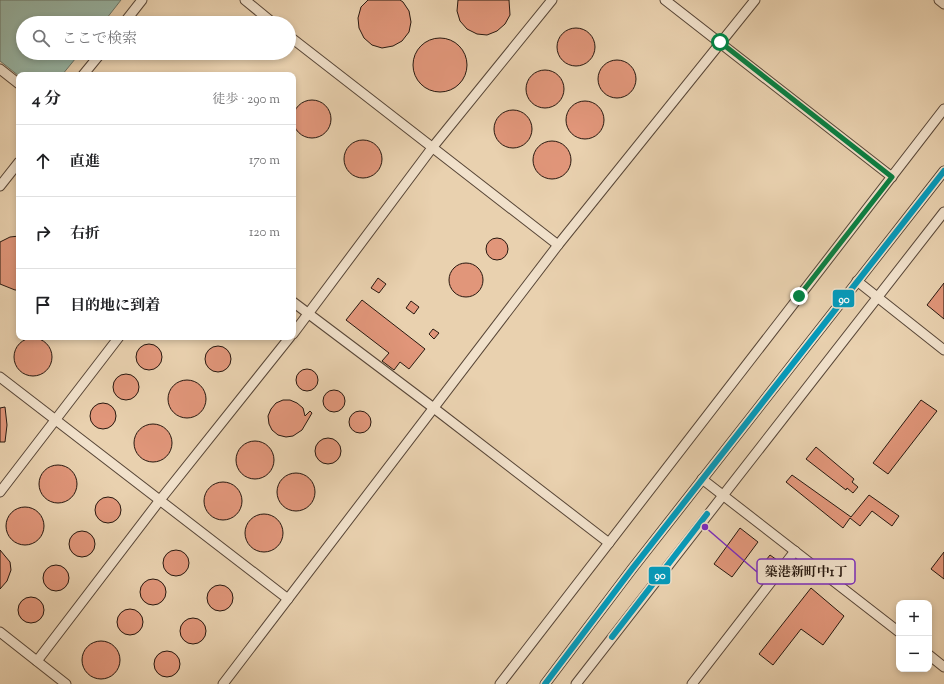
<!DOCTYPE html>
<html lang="ja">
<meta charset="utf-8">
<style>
body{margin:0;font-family:"Sorts Mill Goudy","Noto Serif JP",serif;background:#f2f2f2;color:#202124}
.controls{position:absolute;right:12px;bottom:12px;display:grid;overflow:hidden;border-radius:8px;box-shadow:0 2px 6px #0003}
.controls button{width:36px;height:36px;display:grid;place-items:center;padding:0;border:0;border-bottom:1px solid #e0e0e0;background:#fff;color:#202124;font:20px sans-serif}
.stop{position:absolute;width:12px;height:12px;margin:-9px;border:3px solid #0b8043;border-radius:50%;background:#fff}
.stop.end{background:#0b8043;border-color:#fff;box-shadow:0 1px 4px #0008}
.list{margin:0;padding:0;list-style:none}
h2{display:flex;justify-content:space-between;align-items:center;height:52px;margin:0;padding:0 16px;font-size:17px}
h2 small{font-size:13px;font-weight:400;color:#757577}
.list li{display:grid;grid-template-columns:26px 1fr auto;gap:12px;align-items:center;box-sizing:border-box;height:72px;padding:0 16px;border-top:1px solid #e0e0e0}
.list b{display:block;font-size:15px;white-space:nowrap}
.list em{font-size:13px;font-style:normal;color:#757577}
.icon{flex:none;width:22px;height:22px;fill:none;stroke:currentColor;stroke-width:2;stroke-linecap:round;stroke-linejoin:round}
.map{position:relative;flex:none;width:944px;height:684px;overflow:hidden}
.search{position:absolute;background:#fff;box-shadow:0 2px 6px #0003;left:16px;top:16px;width:280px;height:44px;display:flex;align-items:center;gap:10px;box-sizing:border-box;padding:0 14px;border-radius:22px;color:#757577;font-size:15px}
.panel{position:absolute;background:#fff;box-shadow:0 2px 6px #0003;left:16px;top:72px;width:280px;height:268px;border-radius:8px}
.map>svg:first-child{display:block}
.water{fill:#98b7a7;stroke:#6b776a}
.building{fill:#e1967a;stroke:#27180f}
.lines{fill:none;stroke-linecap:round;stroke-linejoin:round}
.minor-casing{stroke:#584637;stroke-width:11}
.minor{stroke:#f1e1cb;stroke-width:9}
.bus-1-casing{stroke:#f1e1cb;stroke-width:9}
.bus-1{stroke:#049abb;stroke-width:6}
.route{stroke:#0b8043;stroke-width:5}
.leader{fill:none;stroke:#7b2cbf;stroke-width:1.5}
.callout-dot{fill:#7b2cbf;stroke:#f1e1cb;stroke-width:1.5}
.callout{fill:#f1e1cb;stroke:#7b2cbf;stroke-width:1.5}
.callout-label{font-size:13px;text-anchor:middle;font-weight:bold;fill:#27180f}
.line-badge{stroke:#f1e1cb;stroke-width:1.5}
.badge-label{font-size:11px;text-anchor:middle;font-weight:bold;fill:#fff}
</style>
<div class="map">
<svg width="944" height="684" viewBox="0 0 944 684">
<rect width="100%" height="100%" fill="#e9d1af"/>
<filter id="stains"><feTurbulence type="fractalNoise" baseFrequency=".005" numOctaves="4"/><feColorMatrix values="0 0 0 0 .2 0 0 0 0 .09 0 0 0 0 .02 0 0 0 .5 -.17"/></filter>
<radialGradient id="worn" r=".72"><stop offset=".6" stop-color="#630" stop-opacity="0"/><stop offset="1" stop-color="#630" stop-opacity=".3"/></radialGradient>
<!-- water -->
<path class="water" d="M0 0H121L103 23H23V53H80L62 75 19 76 0 61Z"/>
<!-- building -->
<g class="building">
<path d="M368 0H400L403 2 409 11 411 22 409 32 402 41 393 46 382 48 372 45 364 38 359 28 358 18 361 7Z"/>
<path d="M458 0H509L510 15 505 24 497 31 487 35 477 34 467 29 460 21 457 11Z"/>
<circle cx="576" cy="47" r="19"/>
<circle cx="440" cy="65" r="27"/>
<circle cx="617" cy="79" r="19"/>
<circle cx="545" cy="89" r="19"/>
<circle cx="312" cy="119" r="19"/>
<circle cx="585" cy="120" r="19"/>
<circle cx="513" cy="129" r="19"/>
<circle cx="363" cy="159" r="19"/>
<circle cx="552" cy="160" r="19"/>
<path d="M19 236V290H15L0 284V242L10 237Z"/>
<circle cx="497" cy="249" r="11"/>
<circle cx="466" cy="280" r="17"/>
<path d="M378 278 386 284 379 293 371 288Z"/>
<path d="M944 283V319L927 305Z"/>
<path d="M362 300 425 349 409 369 400 362 394 370 382 361 389 353 346 320Z"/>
<path d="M411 301 419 307 414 314 406 308Z"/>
<path d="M433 329 439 333 434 339 429 334Z"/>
<circle cx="33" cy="357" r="19"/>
<circle cx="149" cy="357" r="13"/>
<circle cx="218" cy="359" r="13"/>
<circle cx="307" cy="380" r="11"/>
<circle cx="126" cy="387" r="13"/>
<circle cx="187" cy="399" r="19"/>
<circle cx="334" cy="401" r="11"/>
<path d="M283 400H290L297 403 303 408 305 416 310 411 312 413 302 430 293 436 286 437 278 435 272 430 269 424 268 416 271 409 276 403Z"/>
<path d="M921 400 937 411 888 474 873 463Z"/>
<circle cx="103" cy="416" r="13"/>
<path d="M5 407 7 425 5 442H0V408Z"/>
<circle cx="360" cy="422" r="11"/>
<circle cx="153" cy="443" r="19"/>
<circle cx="328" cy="451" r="13"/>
<circle cx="255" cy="460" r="19"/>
<path d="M816 447 854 479 852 482 858 487 853 493 847 488 846 490 806 459Z"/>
<circle cx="58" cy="484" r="19"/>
<circle cx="296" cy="492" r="19"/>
<path d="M792 475 851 517 869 495 899 516 892 526 872 511 860 526 850 518 843 528 786 482Z"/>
<circle cx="223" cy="501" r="19"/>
<circle cx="108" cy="510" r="13"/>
<circle cx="25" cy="526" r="19"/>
<circle cx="264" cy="533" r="19"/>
<path d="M740 528 758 542 732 577 714 564Z"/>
<circle cx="82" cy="544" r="13"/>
<circle cx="176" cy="563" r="13"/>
<path d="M0 550 10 562 11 570 7 581 0 589Z"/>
<path d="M944 552V579L931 569Z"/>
<path d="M770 555 777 560 770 569 763 564Z"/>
<circle cx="56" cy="578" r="13"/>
<circle cx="153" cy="592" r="13"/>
<circle cx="220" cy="598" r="13"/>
<path d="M811 588 844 616 823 645 801 629 773 665 759 654Z"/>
<circle cx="31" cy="610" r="13"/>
<circle cx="130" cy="622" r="13"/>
<circle cx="193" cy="631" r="13"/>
<circle cx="101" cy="660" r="19"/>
<circle cx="167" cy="664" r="13"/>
</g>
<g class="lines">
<defs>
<g id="minor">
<path d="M245 0 273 23"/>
<path d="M665 0 892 177"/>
<path d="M939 0 944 4"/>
<path d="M124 23 142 0"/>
<path d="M289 36 558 245"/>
<path d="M0 69 19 84"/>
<path d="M83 75 101 53"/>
<path d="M0 186 19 162"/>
<path d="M857 281 944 350"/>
<path d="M293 302 435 409 609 543"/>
<path d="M293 334 432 148 552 0"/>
<path d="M0 377 288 599"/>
<path d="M702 479 899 632"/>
<path d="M0 492 119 337"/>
<path d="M0 632 66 684"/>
<path d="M929 655 944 667"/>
<path d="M37 661 160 500 290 337"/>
<path d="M223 684 558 245 755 0"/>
<path d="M500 684 944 109"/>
<path d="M545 684 632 569 944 171"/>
<path d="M576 684 944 212"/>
<path d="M692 684 795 551"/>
</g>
</defs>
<!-- minor casing -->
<use href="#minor" class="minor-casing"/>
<!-- minor -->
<use href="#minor" class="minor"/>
<defs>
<g id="bus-1">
<path d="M612 637 707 514"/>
<path d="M545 684 632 569 944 171"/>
</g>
</defs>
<!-- bus-1 casing -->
<use href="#bus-1" class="bus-1-casing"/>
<!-- bus-1 -->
<use href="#bus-1" class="bus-1"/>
</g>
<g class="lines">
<!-- route -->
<path class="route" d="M720 42 892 177 799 296"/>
</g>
<!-- callouts -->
<path class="leader" d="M705 527L757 572"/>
<circle class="callout-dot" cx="705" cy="527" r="4"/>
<rect class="callout" x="757" y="559" width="98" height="25" rx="4"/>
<g class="callout-label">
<text x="806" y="576">築港新町中1丁</text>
</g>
<g class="line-badge">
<rect x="832" y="289" width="23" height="19" rx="4" fill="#049abb"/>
<rect x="648" y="566" width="23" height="19" rx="4" fill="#049abb"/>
</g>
<g class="badge-label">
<text x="844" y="303">90</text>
<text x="660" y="579">90</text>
</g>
<rect width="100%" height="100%" filter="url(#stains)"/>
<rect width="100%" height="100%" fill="url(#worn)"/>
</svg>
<div class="controls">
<button>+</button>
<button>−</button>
</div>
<div class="stop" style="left:720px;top:42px"></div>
<div class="stop end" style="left:799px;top:296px"></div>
<div class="search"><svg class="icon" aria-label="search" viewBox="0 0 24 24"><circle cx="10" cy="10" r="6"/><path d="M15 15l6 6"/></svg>ここで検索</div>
<section class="panel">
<h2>4 分<small>徒歩 · 290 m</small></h2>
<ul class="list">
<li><svg class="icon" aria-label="ahead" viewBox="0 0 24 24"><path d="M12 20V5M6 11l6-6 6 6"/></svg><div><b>直進</b></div><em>170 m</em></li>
<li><svg class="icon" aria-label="right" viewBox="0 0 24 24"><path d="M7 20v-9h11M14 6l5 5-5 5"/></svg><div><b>右折</b></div><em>120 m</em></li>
<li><svg class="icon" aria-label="arrive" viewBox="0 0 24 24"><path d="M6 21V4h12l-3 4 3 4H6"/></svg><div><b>目的地に到着</b></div></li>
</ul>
</section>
</div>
